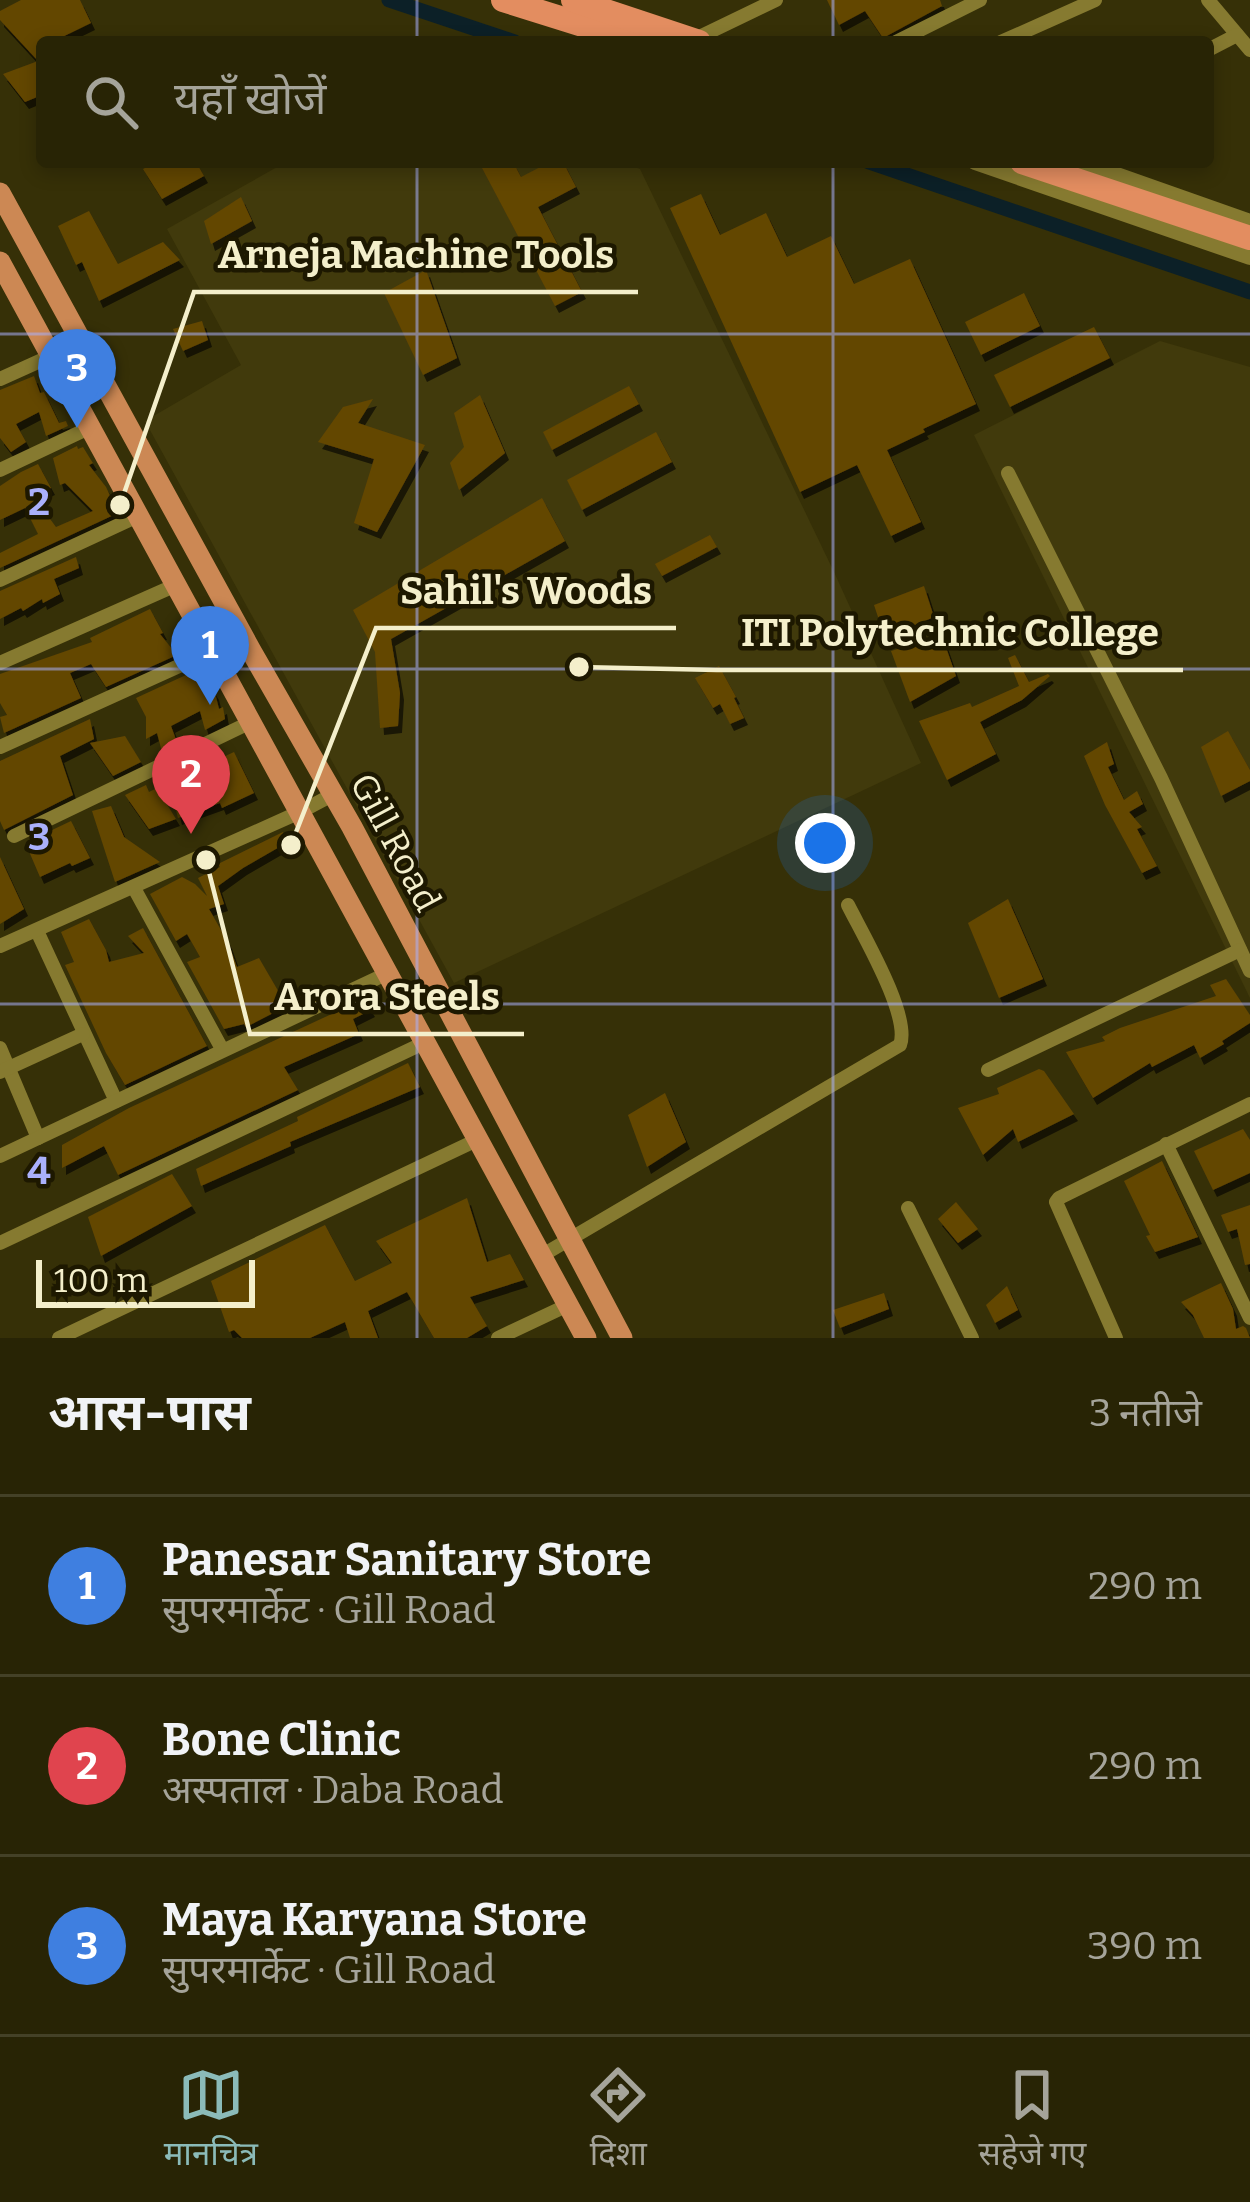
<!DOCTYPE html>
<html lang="hi">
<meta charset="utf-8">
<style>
body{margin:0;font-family:Bitter,"Noto Sans Devanagari",serif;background:#343013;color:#f1f3f6}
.scale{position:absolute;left:36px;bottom:30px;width:219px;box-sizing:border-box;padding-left:12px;border:6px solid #f4efcb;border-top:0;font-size:33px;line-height:42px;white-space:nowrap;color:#f4efcb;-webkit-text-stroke:9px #1d1800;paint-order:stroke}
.you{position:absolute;left:825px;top:843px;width:42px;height:42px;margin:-30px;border:9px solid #fff;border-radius:50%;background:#1a73e8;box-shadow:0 0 0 18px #1a73e833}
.badge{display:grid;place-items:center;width:78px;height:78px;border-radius:50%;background:#8bbbb9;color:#fff;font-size:39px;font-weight:700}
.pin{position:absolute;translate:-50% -99px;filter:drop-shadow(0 3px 6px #0008)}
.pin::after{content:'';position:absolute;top:63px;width:42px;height:36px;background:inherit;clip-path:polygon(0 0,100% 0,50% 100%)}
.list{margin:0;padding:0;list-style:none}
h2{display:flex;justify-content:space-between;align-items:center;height:156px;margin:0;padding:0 48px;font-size:51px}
h2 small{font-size:39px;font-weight:400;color:#a5a49a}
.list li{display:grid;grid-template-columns:78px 1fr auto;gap:36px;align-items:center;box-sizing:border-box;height:180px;padding:0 48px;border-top:3px solid #444127}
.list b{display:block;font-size:45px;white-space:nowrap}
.list p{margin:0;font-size:39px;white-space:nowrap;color:#a5a49a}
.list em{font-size:39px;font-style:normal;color:#a5a49a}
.icon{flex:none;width:66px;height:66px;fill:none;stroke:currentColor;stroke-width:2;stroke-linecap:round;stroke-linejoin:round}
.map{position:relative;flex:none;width:1250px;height:1338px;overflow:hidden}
.search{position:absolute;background:#282405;box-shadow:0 6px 18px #0003;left:36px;right:36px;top:36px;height:132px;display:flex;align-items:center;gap:30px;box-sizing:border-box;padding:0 42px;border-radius:12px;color:#a5a49a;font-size:45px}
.sheet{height:696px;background:#282405}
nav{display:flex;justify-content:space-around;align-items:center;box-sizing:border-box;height:168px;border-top:3px solid #444127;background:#282405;font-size:33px;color:#a5a49a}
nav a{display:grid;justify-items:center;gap:6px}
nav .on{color:#8bbbb9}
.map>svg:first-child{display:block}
.built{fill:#413a0c}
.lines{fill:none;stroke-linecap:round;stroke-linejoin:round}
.canal{stroke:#0c2027;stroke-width:15}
.building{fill:#644602;filter:url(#shadow)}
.minor{stroke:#867a30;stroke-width:14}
.tertiary{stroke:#867a30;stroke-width:16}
.primary{stroke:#cc8854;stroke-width:21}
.trunk{stroke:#e38d60;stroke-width:24}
.grid{fill:none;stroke:#aab0fb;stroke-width:3;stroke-opacity:0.55}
.labels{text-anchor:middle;stroke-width:9;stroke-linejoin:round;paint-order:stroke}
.street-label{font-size:36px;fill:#f4efcb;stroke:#1d1800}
.grid-label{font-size:39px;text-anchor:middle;font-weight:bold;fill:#aab0fb;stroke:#1d1800;stroke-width:9;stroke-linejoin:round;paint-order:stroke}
.leader{fill:none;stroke:#f4efcb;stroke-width:4.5}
.callout-dot{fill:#f4efcb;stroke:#1d1800;stroke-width:4.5}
.callout-label{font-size:39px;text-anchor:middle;font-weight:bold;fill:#f4efcb;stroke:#1d1800;stroke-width:9;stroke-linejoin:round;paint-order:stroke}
</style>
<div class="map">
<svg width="1250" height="1338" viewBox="0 0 1250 1338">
<defs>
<filter id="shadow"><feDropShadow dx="4" dy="7" stdDeviation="0" flood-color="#0009"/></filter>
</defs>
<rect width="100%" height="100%" fill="#363007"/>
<!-- built -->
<g class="built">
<path d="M286 162H622L640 169 834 572 921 763 454 983 145 421 241 365 167 229Z"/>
<path d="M1160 341 1250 367V998L974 435Z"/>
</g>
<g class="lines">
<!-- canal -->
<g class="canal">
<path d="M389 0 515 42"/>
<path d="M869 162 1250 292"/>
</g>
</g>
<!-- building -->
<g class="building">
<path d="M21 0H80L91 23 52 42H42V95L25 102 3 74 38 61 0 20V11Z"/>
<path d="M827 0H940L942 6 883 38 865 11 839 25Z"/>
<path d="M157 162H196L204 176 162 199 143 169Z"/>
<path d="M492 162H513L521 177 550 162H563L576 187 538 207 582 292 555 306 482 168Z"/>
<path d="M701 194 720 235 766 213 787 257 831 236 854 284 910 259 976 404 923 429 925 432 887 450 921 522 891 536 857 465 800 492 670 208Z"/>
<path d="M241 197 252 221 211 244 204 221Z"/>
<path d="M89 211 118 264 163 242 180 260 99 301 82 262 76 265 58 226Z"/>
<path d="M426 270 457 358 423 375 384 293Z"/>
<path d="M1024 293 1040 326 981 355 965 322Z"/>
<path d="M202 321 208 340 183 351 173 329Z"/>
<path d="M1094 327 1110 358 1010 407 994 375Z"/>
<path d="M34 376 40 393 44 392 59 423 66 421 68 426 46 436 39 412 16 424 26 442 11 452 0 438V390Z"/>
<path d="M629 386 639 404 552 450 543 432Z"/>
<path d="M480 395 505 453 459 490 450 463 464 447 454 413Z"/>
<path d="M373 399 358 423 425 445 377 532 354 523 374 459 318 442 343 407Z"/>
<path d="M656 432 672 462 582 510 567 480Z"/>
<path d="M77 446 78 449 83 447 91 460 93 463 89 465 106 487 118 513 0 568V553L38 534 25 508 0 520V486L21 472 38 464 51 488 33 496 56 527 93 511 65 483 60 485 53 458Z"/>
<path d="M542 498 565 541 391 639 400 693 398 726 380 728 375 652 353 610Z"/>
<path d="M710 535 717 547 662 576 655 564Z"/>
<path d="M76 557 79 568 54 579 60 594 43 603 42 599 23 611 21 608 0 619V591Z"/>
<path d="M924 586 934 617 885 638 874 605Z"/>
<path d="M150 609 163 633 160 634 177 655 106 687 91 664 70 673 81 698 4 733 0 717 7 715 0 703V674L92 642 90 638Z"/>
<path d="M942 636 956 676 910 702 891 651Z"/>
<path d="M1015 655 1029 682 1048 674 1050 676 1022 700 980 722 996 754 947 780 919 721 970 703 972 707 1019 686 1008 658Z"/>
<path d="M719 666 736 697 734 698 744 718 730 724 720 704 713 708 695 678Z"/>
<path d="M199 669 215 693 219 709 223 707 225 719 205 730 200 711 171 726 178 745 162 752 157 733 146 739V717L136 698Z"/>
<path d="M90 719 94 739 60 756 73 795 4 830 0 821V761Z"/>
<path d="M1228 731 1250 770V781L1221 796 1201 747Z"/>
<path d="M125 736 141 762 113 776 90 743Z"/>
<path d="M1107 742 1114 764 1108 767 1124 800 1137 791 1143 804 1129 812 1142 827 1137 829 1157 866 1142 873 1105 805 1084 756Z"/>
<path d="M234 752 254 793 222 808 220 803 178 818 169 782Z"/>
<path d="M146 785 149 792 157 788 176 819 149 829 125 795Z"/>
<path d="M111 806 124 837 160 862 115 882 92 811Z"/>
<path d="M71 821 90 858 72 866 70 863 40 877 28 849 50 831Z"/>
<path d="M283 832 288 842 243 868 218 886 224 904 209 909 228 942 237 967 259 958 287 1006 246 1027 244 1024 224 1029 187 962 200 957 187 934 176 941 150 894 182 877 195 884 207 896 198 878 220 867 218 864Z"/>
<path d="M0 857 24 909 0 924Z"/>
<path d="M1008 899 1043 979 999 998 968 923Z"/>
<path d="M89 919 106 950 109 962 144 953 128 936 143 928 207 1046 125 1085 106 1053 65 965 74 962 61 932Z"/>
<path d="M1226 979 1250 1015V1023L1222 1041 1224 1044 1200 1058 1194 1045 1152 1067 1150 1063 1093 1098 1066 1052 1105 1041 1102 1037 1120 1028 1216 996 1210 985Z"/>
<path d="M364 999 371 1010 353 1019 359 1034 284 1067 298 1090 118 1175 104 1146 62 1168V1145L129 1108Z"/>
<path d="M408 1063 420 1087 290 1142 291 1146 201 1186 196 1169 298 1121 297 1117Z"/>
<path d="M1039 1069 1044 1071 1074 1114 1018 1142 1013 1129 983 1155 958 1108 999 1094 997 1088Z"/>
<path d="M665 1093 686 1142 647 1167 628 1115Z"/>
<path d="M1243 1129 1250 1140V1173L1213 1190 1194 1151Z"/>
<path d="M1162 1161 1198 1237 1155 1252 1146 1236 1150 1235 1124 1181Z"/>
<path d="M172 1174 192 1206 101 1256 88 1217Z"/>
<path d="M467 1198 487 1262 510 1254 524 1280 470 1297 487 1326 467 1338H434L407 1292 368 1311 378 1338H350L345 1322 310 1338H242L234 1330 229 1332 211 1281 325 1225 355 1281 392 1263 376 1241Z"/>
<path d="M956 1202 978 1229 958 1243 938 1219Z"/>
<path d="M1250 1205V1264L1245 1265 1237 1229 1228 1232 1221 1215Z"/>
<path d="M1221 1283 1233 1309 1236 1329 1243 1326 1246 1328 1250 1338H1204L1193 1315 1181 1302Z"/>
<path d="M1007 1286 1018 1310 995 1323 986 1305Z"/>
<path d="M884 1293 889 1309 840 1328 833 1310Z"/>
</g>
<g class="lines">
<!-- minor -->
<g class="minor">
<path d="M1208 0 1250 50"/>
<path d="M693 40 776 0"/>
<path d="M896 42 980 0"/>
<path d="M1001 42 1095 0"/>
<path d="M1208 50 1237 35"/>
<path d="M0 379 51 356"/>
<path d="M0 470 89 428"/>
<path d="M1008 473 1161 778 1250 971"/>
<path d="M0 580 138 516"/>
<path d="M0 663 176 585"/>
<path d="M0 747 212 651"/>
<path d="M14 836 251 722"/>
<path d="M134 888 222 1049"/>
<path d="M37 931 116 1101"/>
<path d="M0 946 300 812 334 794"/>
<path d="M0 1048 38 1138"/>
<path d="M988 1070 1240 950"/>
<path d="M0 1072 83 1034"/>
<path d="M1166 1144 1250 1318"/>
<path d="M0 1156 388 973"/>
<path d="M908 1208 972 1338"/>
<path d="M0 1243 426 1042"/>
<path d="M541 1256 900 1045C911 1016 863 935 848 905"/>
<path d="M59 1338 479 1139"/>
<path d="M498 1338 568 1305"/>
<path d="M1116 1338 1056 1202 1059 1198 1250 1104"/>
</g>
<!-- tertiary -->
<g class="tertiary">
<path d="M975 162 1250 257"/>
<path d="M1080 162 1250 222"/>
</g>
<!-- primary -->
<g class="primary">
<path d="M0 193 250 649 352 827 622 1338"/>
<path d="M0 262 586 1338"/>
</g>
<!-- trunk -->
<g class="trunk">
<path d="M503 0 637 42"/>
<path d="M573 0 699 42"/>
<path d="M1022 162 1250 238"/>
</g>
</g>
<!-- grid -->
<path class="grid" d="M417 0V42M833 0V42M417 162V1338M833 162V1338M0 334H1250M0 669H1250M0 1004H1250"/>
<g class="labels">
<!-- street labels -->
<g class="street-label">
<text transform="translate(396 842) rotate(62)" y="13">Gill Road</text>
</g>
</g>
<g class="grid-label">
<text x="39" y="515">2</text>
<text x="39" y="850">3</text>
<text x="39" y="1184">4</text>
</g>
<!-- callouts -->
<path class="leader" d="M120 505L194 292H638M291 845L376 628H676M579 667L717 670H1183M206 860L250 1034H524"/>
<g class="callout-dot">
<circle cx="120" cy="505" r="12"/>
<circle cx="291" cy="845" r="12"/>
<circle cx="579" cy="667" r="12"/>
<circle cx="206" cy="860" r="12"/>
</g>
<g class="callout-label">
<text x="416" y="268">Arneja Machine Tools</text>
<text x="526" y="604">Sahil's Woods</text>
<text x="950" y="646">ITI Polytechnic College</text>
<text x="387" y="1010">Arora Steels</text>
</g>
</svg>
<div class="scale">100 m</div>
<div class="you"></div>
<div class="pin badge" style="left:210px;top:705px;background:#3f7fe0">1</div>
<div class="pin badge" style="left:191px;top:834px;background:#e0444e">2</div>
<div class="pin badge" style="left:77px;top:428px;background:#3f7fe0">3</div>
<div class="search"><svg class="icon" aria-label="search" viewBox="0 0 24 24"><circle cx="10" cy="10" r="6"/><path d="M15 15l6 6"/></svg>यहाँ खोजें</div>
</div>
<section class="sheet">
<h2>आस-पास<small>3 नतीजे</small></h2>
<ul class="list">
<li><span class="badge" style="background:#3f7fe0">1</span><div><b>Panesar Sanitary Store</b><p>सुपरमार्केट · Gill Road</p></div><em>290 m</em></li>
<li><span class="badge" style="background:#e0444e">2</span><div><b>Bone Clinic</b><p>अस्पताल · Daba Road</p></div><em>290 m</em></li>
<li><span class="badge" style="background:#3f7fe0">3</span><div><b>Maya Karyana Store</b><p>सुपरमार्केट · Gill Road</p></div><em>390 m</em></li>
</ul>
</section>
<nav>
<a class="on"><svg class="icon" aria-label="map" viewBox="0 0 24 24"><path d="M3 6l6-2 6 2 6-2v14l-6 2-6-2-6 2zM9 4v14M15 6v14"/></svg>मानचित्र</a>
<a><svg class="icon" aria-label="directions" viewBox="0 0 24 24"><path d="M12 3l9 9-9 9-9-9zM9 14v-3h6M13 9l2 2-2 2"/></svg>दिशा</a>
<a><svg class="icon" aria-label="saved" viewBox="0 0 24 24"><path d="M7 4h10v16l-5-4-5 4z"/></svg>सहेजे गए</a>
</nav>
